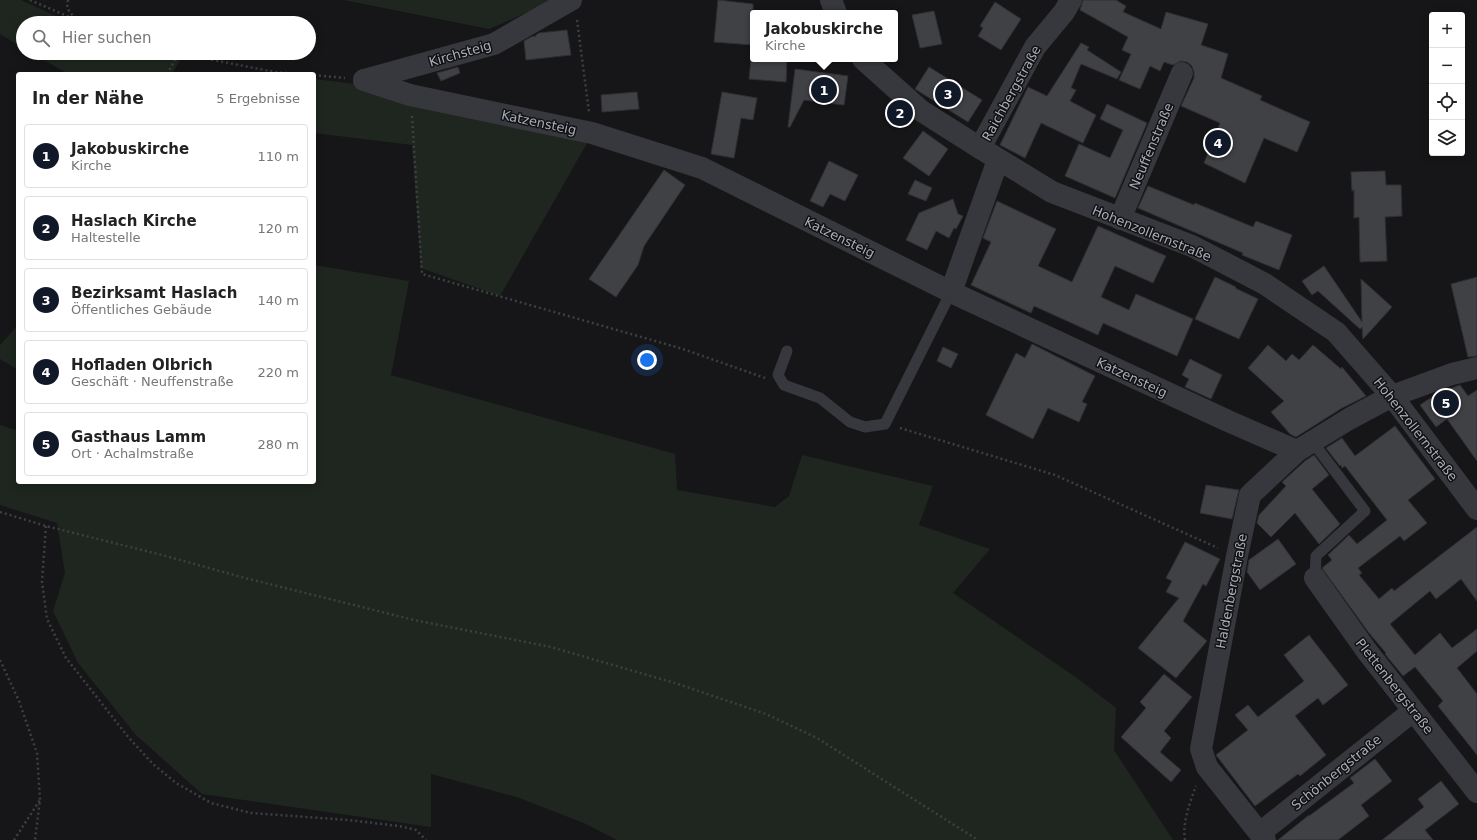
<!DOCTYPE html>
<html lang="de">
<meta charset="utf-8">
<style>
body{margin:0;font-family:"DejaVu Sans",sans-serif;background:#f2f2f2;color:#222}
.controls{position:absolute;right:12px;top:12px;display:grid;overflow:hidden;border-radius:4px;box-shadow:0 2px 10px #0003}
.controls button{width:36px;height:36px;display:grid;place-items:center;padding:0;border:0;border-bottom:1px solid #e0e0e0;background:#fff;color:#222;font:20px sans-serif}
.you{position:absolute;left:647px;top:360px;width:14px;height:14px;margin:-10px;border:3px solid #fff;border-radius:50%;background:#1a73e8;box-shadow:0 0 0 6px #1a73e833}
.badge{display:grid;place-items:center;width:26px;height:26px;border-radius:50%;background:#111827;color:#fff;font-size:13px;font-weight:700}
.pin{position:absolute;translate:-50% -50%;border:2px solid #fff;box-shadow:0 1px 4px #0006}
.popup{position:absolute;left:750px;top:10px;width:148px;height:52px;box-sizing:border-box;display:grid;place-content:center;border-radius:4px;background:#fff;filter:drop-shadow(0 1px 3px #0005);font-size:13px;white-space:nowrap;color:#767676}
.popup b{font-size:15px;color:#222}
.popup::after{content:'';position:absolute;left:50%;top:100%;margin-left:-8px;border:8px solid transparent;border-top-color:#fff}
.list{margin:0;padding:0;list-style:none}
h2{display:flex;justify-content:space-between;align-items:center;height:52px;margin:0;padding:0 16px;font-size:17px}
h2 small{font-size:13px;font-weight:400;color:#767676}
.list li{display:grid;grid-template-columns:26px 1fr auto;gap:12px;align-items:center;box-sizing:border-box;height:64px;margin:0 8px 8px;padding:0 8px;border:1px solid #e0e0e0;border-radius:4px}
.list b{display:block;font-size:15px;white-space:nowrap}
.list p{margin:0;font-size:13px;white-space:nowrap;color:#767676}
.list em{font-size:13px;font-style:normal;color:#767676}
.icon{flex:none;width:22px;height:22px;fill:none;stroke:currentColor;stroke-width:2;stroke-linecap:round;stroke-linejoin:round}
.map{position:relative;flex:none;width:1477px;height:840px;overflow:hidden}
.search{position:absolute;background:#fff;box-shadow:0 2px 10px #0003;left:16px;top:16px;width:300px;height:44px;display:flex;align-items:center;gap:10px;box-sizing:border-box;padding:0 14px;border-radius:22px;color:#767676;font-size:15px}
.panel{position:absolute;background:#fff;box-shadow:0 2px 10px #0003;left:16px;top:72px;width:300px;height:412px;border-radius:4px}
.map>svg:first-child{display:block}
.green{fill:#1e261f}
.building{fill:#404145;stroke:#303034}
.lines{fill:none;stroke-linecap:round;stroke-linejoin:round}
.path{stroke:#3d3f44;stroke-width:2.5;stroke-dasharray:2 3;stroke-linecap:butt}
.service{stroke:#37383d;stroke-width:11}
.minor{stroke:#37383d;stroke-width:22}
.labels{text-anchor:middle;stroke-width:3;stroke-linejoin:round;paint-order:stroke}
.street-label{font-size:13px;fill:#a8adb8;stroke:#111113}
</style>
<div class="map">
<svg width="1477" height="840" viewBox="0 0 1477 840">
<rect width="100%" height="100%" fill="#161618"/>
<!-- green -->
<g class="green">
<path d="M0 0H21L71 23H23V48L0 34Z"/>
<path d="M344 0H556L489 29Z"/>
<path d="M32 53H156L180 60 172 74H68Z"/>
<path d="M314 79 364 85 590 138 500 296 421 268 412 145 314 133Z"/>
<path d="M314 265 409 281 391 375 675 454 677 490 775 507 789 496 802 455 933 486 919 525 990 549 953 593 1077 678 1116 708 1114 750 1173 840H617L586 824 517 797 431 774V827L202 794 136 735 78 663 53 611 65 573 57 523 0 505V425L18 431V482H314Z"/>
<path d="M18 325V370L0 359V345Z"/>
</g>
<!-- building -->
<g class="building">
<path d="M718 0 753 4V45L714 42Z"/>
<path d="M1083 0H1116L1126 6 1123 12 1161 29 1166 12 1208 24 1201 45 1228 54 1221 78 1262 96 1260 100 1310 122 1297 152 1264 138 1245 183 1204 163 1220 123 1181 106 1194 78V72L1192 66 1187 62 1181 61 1173 65 1164 62 1160 71 1150 66 1140 89 1119 80 1131 54 1122 50 1128 37 1080 10Z"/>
<path d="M995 2 1021 19 1001 50 978 36 983 28 980 26Z"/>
<path d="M934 11 942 44 920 48 912 15Z"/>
<path d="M567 30 571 55 526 60 524 41 531 37 536 36V35L539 33Z"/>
<path d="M1081 43 1089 47 1087 50 1121 72 1117 79 1081 64 1071 88 1076 90 1070 101 1096 115 1083 143 1041 123 1025 158 1000 145 1028 87 1047 96Z"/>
<path d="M751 59H787L786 82 749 79Z"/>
<path d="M458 67 460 73 441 81 437 73Z"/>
<path d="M929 67 982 100 968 122 915 89Z"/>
<path d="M795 69 848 76 844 105 804 100 790 127H788Z"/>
<path d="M637 92 639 109 602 112 601 95Z"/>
<path d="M722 92 757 98 753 120 741 118 734 158 711 154Z"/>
<path d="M1107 104 1147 123 1115 198 1065 176 1079 144 1110 158 1123 130 1100 119Z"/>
<path d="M923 131 948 149 929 176 903 158Z"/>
<path d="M829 161 858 175 845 201 830 194 823 207 810 201Z"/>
<path d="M664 170 685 185 644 246 638 265 616 297 589 279Z"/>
<path d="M1385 171 1386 185H1401L1402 216 1385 217 1387 261 1360 262 1359 217 1354 218V190L1352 191 1351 172Z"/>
<path d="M915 180 932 188 926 201 908 194Z"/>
<path d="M1148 186 1194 205 1195 203 1253 227 1256 221 1292 235 1279 270 1242 255 1243 253 1138 208Z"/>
<path d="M953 199 958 214 963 216 956 229 954 228 949 238 936 231 927 250 906 240 919 213Z"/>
<path d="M997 201 1056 229 1038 266 1072 282 1098 226 1166 256 1153 283 1115 266 1101 297 1129 310 1136 294 1193 319 1177 356 1103 323 1098 335 1034 306 1031 313 971 285 991 242 983 238Z"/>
<path d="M1324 266 1362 322 1361 279 1392 307 1363 339 1362 327 1360 329 1318 291 1312 295 1302 281Z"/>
<path d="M1215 277 1236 287 1235 288 1258 299 1239 339 1195 319Z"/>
<path d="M1477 277V356L1468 357 1451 284Z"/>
<path d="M1032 344 1095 376 1082 402 1087 404 1079 422 1048 408 1033 439 986 415 1016 353 1025 358Z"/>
<path d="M1268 345 1286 361 1292 354 1299 360 1313 345 1341 369 1342 367 1366 396 1342 408 1296 437 1290 434 1271 412 1284 401 1248 368Z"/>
<path d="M943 347 958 354 951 368 937 361Z"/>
<path d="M1190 359 1222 375 1211 399 1185 387 1189 379 1182 375Z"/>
<path d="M1460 385 1468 396 1477 390V461L1447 419 1436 427 1420 405 1438 393Z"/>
<path d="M1395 426 1435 479 1408 500 1427 523 1404 541 1400 536 1358 568 1362 573 1359 575 1379 599 1392 588 1394 591 1477 527V601L1461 579 1436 599 1430 591 1390 624 1415 655 1440 633 1452 648 1477 629V651L1457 668 1477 694V755L1438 706 1443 701 1415 667 1403 676 1385 654 1386 653 1369 633 1322 568 1332 560 1328 555 1349 535 1357 544 1387 520 1345 466 1342 468 1341 465 1340 466 1326 448 1342 438 1355 456Z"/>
<path d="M1314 455 1329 475 1312 489 1340 524 1319 544 1295 513 1271 537 1257 523 1259 515 1286 486 1282 482 1305 461Z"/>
<path d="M1206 485 1239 490 1232 519 1200 513Z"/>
<path d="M1278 539 1296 564 1260 590 1247 572 1249 560Z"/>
<path d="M1185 542 1220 559 1206 586 1203 584 1183 621 1207 641 1176 678 1138 648 1179 598 1166 592 1172 581 1166 578Z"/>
<path d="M1309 635 1348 685 1323 705 1318 698 1295 716 1326 755 1300 776 1298 774 1255 806 1216 755 1248 730 1235 715 1248 705 1258 717 1304 681 1284 655Z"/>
<path d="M1164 674 1192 697 1164 731 1171 738 1160 752 1181 770 1171 782 1121 737 1146 708 1140 702Z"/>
<path d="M1375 759 1392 781 1361 805 1369 816 1338 840H1278L1309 815V816L1354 783 1350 778Z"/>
<path d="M1441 781 1459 804 1425 830 1433 840H1382L1424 807 1418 799Z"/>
</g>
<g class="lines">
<!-- path -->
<g class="path">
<path d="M30 0 83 23"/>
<path d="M68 0 67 8 76 20"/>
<path d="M577 20 589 112"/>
<path d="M177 53 275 72 301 74"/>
<path d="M167 74 179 53"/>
<path d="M314 75 345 78"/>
<path d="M412 116 422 274 683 349 765 378"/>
<path d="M900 428 1055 475 1218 548"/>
<path d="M0 512 46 526 162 555 245 578 414 620 551 647 678 684 766 714 817 738 978 840"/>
<path d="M46 526 42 582 47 619 66 658 129 738 153 764 176 783 211 803 251 813 348 820 399 826 416 830 426 840"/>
<path d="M0 660 19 701 37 753 40 800 35 840"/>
<path d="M14 840 40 800"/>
<path d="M1185 840C1182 823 1190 802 1196 786"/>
</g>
<!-- service -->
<g class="service">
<path d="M787 351 778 375 784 385 820 398 850 422 865 427 885 424 951 292"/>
<path d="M1312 441 1365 511 1316 556 1315 578"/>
</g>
<!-- minor -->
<g class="minor">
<path d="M831 0 836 13"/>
<path d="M863 59 920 110 980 148 1052 192 1192 246 1265 284 1336 332 1392 396 1477 509"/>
<path d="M364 80 410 95 592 133 702 168 951 292 1228 421 1297 451"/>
<path d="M364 80 494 44 571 0"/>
<path d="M980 148 1035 47 1064 12 1071 0"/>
<path d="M1120 219 1182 73"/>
<path d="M951 292 998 160"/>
<path d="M1315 578 1366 650 1477 792"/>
<path d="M1260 833 1413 711"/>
<path d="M1265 840 1207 767 1201 749 1237 556 1250 495 1297 451 1349 419 1392 396 1452 374 1477 368"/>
</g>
</g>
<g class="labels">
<!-- street labels -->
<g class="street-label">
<text transform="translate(460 53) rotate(-16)" y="5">Kirchsteig</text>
<text transform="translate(1011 93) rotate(-61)" y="5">Raichbergstraße</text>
<text transform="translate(539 122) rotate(12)" y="5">Katzensteig</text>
<text transform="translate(1151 146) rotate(-67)" y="5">Neuffenstraße</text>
<text transform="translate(1152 233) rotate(22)" y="5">Hohenzollernstraße</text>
<text transform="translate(840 237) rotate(26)" y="5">Katzensteig</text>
<text transform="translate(1132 377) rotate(25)" y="5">Katzensteig</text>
<text transform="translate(1416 429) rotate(52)" y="5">Hohenzollernstraße</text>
<text transform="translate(1231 591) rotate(-79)" y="5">Haldenbergstraße</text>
<text transform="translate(1395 686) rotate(52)" y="5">Plettenbergstraße</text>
<text transform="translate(1336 772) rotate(-39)" y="5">Schönbergstraße</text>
</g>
</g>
</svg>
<div class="controls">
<button>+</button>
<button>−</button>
<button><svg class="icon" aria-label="locate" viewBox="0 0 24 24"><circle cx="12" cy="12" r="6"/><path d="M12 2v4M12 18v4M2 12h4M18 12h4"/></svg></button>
<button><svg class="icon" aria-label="layers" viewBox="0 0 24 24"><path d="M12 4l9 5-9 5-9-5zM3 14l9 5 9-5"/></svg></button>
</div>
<div class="you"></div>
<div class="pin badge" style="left:824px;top:90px">1</div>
<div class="popup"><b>Jakobuskirche</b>Kirche</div>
<div class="pin badge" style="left:900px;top:113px">2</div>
<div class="pin badge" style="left:948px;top:94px">3</div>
<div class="pin badge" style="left:1218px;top:143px">4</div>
<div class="pin badge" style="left:1446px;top:403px">5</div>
<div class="search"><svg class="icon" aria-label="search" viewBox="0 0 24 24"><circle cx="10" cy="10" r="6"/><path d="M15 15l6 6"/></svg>Hier suchen</div>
<section class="panel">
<h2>In der Nähe<small>5 Ergebnisse</small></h2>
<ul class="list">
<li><span class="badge">1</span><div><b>Jakobuskirche</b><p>Kirche</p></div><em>110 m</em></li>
<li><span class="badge">2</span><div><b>Haslach Kirche</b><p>Haltestelle</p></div><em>120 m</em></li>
<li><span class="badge">3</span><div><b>Bezirksamt Haslach</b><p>Öffentliches Gebäude</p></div><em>140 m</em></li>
<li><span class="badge">4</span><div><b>Hofladen Olbrich</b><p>Geschäft · Neuffenstraße</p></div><em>220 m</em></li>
<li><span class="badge">5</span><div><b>Gasthaus Lamm</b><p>Ort · Achalmstraße</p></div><em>280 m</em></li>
</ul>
</section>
</div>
